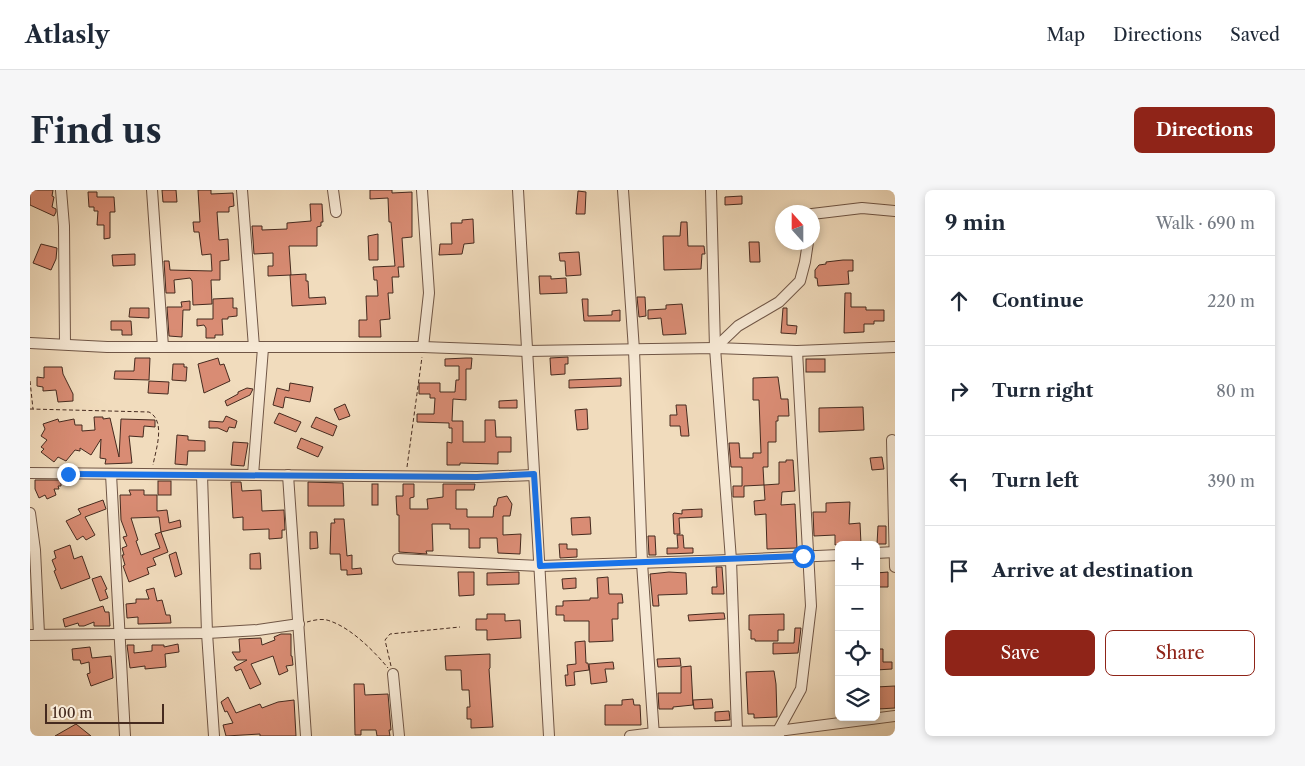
<!DOCTYPE html>
<meta charset="utf-8">
<style>
body{margin:0;font-family:"Libre Caslon Text",serif;background:#f6f6f7;color:#1f2937}
.controls{position:absolute;right:15px;bottom:15px;display:grid;overflow:hidden;border-radius:8px;box-shadow:0 2px 8px #0003}
.controls button{width:45px;height:45px;display:grid;place-items:center;padding:0;border:0;border-bottom:1px solid #e0e1e3;background:#fff;color:#1f2937;font:25px sans-serif}
.compass{position:absolute;left:745px;top:15px;width:45px;height:45px;border-radius:50%;background:#fff;box-shadow:0 2px 8px #0003;rotate:339deg}
.scale{position:absolute;left:15px;bottom:12px;width:119px;box-sizing:border-box;padding-left:5px;border:2px solid #452a1f;border-top:0;font-size:14px;line-height:18px;white-space:nowrap;color:#452a1f;-webkit-text-stroke:4px #f6e8d4;paint-order:stroke}
.stop{position:absolute;width:15px;height:15px;margin:-11px;border:4px solid #1a73e8;border-radius:50%;background:#fff}
.stop.end{background:#1a73e8;border-color:#fff;box-shadow:0 1px 5px #0008}
.list{margin:0;padding:0;list-style:none}
h2{display:flex;justify-content:space-between;align-items:center;height:65px;margin:0;padding:0 20px;font-size:21px}
h2 small{font-size:16px;font-weight:400;color:#747a83}
.list li{display:grid;grid-template-columns:32px 1fr auto;gap:15px;align-items:center;box-sizing:border-box;height:90px;padding:0 20px;border-top:1px solid #e0e1e3}
.list b{display:block;font-size:19px;white-space:nowrap}
.list em{font-size:16px;font-style:normal;color:#747a83}
.actions{display:flex;gap:10px;padding:15px 20px}
.actions a{flex:1;padding:11px 0;border:1px solid #8f2418;border-radius:8px;text-align:center;font-size:18px;color:#8f2418}
.actions .main{background:#8f2418;color:#fff}
.icon{flex:none;width:28px;height:28px;fill:none;stroke:currentColor;stroke-width:2;stroke-linecap:round;stroke-linejoin:round}
.map{position:relative;flex:none;width:865px;height:546px;overflow:hidden;border-radius:8px}
header{display:flex;align-items:center;gap:30px;box-sizing:border-box;height:70px;padding:0 25px;background:#fff;border-bottom:1px solid #e0e1e3}
header strong{font-size:24px}
nav{display:flex;gap:28px;margin-inline-start:auto;font-size:18px}
.intro{display:flex;align-items:center;justify-content:space-between;box-sizing:border-box;height:120px;padding:0 30px}
h1{margin:0;font-size:35px}
.button{padding:12px 22px;border-radius:8px;background:#8f2418;color:#fff;font-size:18px;font-weight:700}
main{display:flex;gap:30px;padding:0 30px}
aside{flex:1;background:#fff;border-radius:8px;box-shadow:0 2px 8px #0003}
.map>svg:first-child{display:block}
.building{fill:#d98c74;stroke:#452a1f;fill-rule:evenodd}
.lines{fill:none;stroke-linecap:round;stroke-linejoin:round}
.minor-casing{stroke:#705646;stroke-width:12}
.path{stroke:#452a1f;stroke-width:1;stroke-dasharray:4 2.5;stroke-linecap:butt}
.minor{stroke:#f6e8d4;stroke-width:10}
.route{stroke:#1a73e8;stroke-width:6}
</style>
<header>
<strong>Atlasly</strong>
<nav><a>Map</a><a>Directions</a><a>Saved</a></nav>
</header>
<div class="intro"><h1>Find us</h1><a class="button">Directions</a></div>
<main>
<div class="map">
<svg width="865" height="546" viewBox="0 0 865 546">
<rect width="100%" height="100%" fill="#f1dcbd"/>
<filter id="stains"><feTurbulence type="fractalNoise" baseFrequency=".004" numOctaves="4"/><feColorMatrix values="0 0 0 0 .2 0 0 0 0 .09 0 0 0 0 .02 0 0 0 .5 -.17"/></filter>
<radialGradient id="worn" r=".72"><stop offset=".6" stop-color="#630" stop-opacity="0"/><stop offset="1" stop-color="#630" stop-opacity=".3"/></radialGradient>
<!-- building -->
<g class="building">
<path d="M0 0H23L22 6 24 7 22 17 26 19V22L24 26 0 15Z"/>
<path d="M132 0H146L147 12H133Z"/>
<path d="M168 0H181V4L203 3 204 16 199 17V22H187L189 50 198 49 199 70 190 71V90H181L182 114 163 115 162 91 160 88 144 90 145 103H136L134 71H139L140 80 182 81 181 64 172 65 169 42H164L163 32H170Z"/>
<path d="M340 0H362V3L382 2V47L372 48 374 77H368L369 87H362L363 103H358L360 129 350 130 351 147H329V130H337L336 106H348L347 90H344L343 77 365 76 361 32H359L358 8 340 9Z"/>
<path d="M548 1 556 2 555 24H546Z"/>
<path d="M58 2H67V7H84L85 22H80V48L74 49V35H67L68 21H64V17H59Z"/>
<path d="M712 6V14L695 15V7Z"/>
<path d="M280 14H292L293 32H291V36L287 37V56H259L261 85 238 86V76H243V63L224 64 222 36H232V40L257 39V33L281 31Z"/>
<path d="M443 29 444 53 434 54 432 64 409 65 410 54H422L421 33H432V30Z"/>
<path d="M651 32H657L658 56H674L675 64H672L671 79 634 80 633 46H650Z"/>
<path d="M348 44V70H339L338 46Z"/>
<path d="M719 52H729L730 72H720Z"/>
<path d="M11 54 27 58 26 69 21 80 3 73Z"/>
<path d="M549 62 551 85 536 86 535 71H530L529 63Z"/>
<path d="M105 64V75L83 76 82 65Z"/>
<path d="M813 70H823V81H818L819 94 788 96 787 88H785V80L789 75 796 74V72Z"/>
<path d="M276 84V91H278L279 108 295 107 296 114 262 116 260 85Z"/>
<path d="M509 86H521V89L536 88 537 103 510 104Z"/>
<path d="M815 103H821V117H836V120H854V131H844V134H834V142L814 143Z"/>
<path d="M607 107H615L616 126 609 127Z"/>
<path d="M203 108V118H207V126L198 127V129H192L193 145H185V148H176V138L174 135 167 136V129H183V109Z"/>
<path d="M552 109H558V126L582 125V121L590 120V131H554Z"/>
<path d="M160 111V120H153L152 147 139 146 137 117H152L151 112Z"/>
<path d="M652 114 656 144 633 145 631 128 618 129V120L636 119V115Z"/>
<path d="M100 118H119V128L99 127Z"/>
<path d="M753 118H757V135L767 136 766 144 751 143Z"/>
<path d="M81 131H101L102 145H92V140H81Z"/>
<path d="M538 167V174H535V184L521 185 520 168Z"/>
<path d="M105 168H120L119 190 84 189 85 181H104Z"/>
<path d="M188 168 190 175 194 174 200 191 174 203 168 174Z"/>
<path d="M436 168H442L441 179H436V210L423 209 422 231H433V252H455V230H465L466 247H481V262H468V274L430 273V275H417V252L422 253V238H419V233L387 232V224H404L405 208H400V204H389V193H410V202H425L426 190H429V176H415V169Z"/>
<rect x="776" y="169" width="19" height="13"/>
<path d="M143 174H154V177H157L156 191 142 190Z"/>
<path d="M14 177H32L33 184 43 204V211L28 212 26 200 13 201V197L7 196V187L14 188Z"/>
<path d="M748 187 751 209H758L759 226H748V231H746V252H738V277H733L734 295 714 296V307H703V296H712V277H701L699 253H709L710 268H723V263H731L729 210H723V188Z"/>
<path d="M591 188V196L539 198V190Z"/>
<path d="M119 191 139 192 138 204 118 203Z"/>
<path d="M260 193 283 197 280 212 255 207 253 218 243 215 247 198 259 201Z"/>
<path d="M217 198 223 199 220 205 197 216 195 211 208 204V202Z"/>
<path d="M487 210V218H469V211Z"/>
<path d="M315 214 320 226 309 230 304 219Z"/>
<path d="M646 215H656L659 246H651L650 236H640V225H647Z"/>
<path d="M833 217 834 240 789 242V218Z"/>
<path d="M557 219 558 239 547 240 545 220Z"/>
<path d="M249 223 271 232 266 242 244 233Z"/>
<path d="M196 226 207 231 205 238 199 237 197 242 188 238H179V231L193 232Z"/>
<path d="M64 227H73V229L80 228 89 267 91 229 125 230V237L114 236 113 247 99 246 102 273 75 274 76 269 70 268 71 249 61 265 50 258V261L45 260 36 271 28 267 24 272 11 262 14 259 11 257 17 250 11 246 15 239 13 234 28 229 29 232 44 229 45 235H52V241L65 240Z"/>
<path d="M286 227 307 236 303 246 281 237Z"/>
<path d="M147 245 158 246V250L175 251V261H158L157 275 145 274Z"/>
<path d="M271 248 293 257 288 267 267 258Z"/>
<path d="M203 252 218 253 214 276 201 275Z"/>
<path d="M852 267 854 279 842 280 840 268Z"/>
<path d="M756 270H763L765 301 752 302 751 315 765 314 767 358 737 359 736 327V324L725 325 724 311 735 310 734 295 749 294V272H756Z"/>
<path d="M5 290H31V296H28L29 299H24L26 305 17 309 15 305 9 308 5 299Z"/>
<rect x="128" y="291" width="13" height="14"/>
<path d="M201 292H211L212 301 231 300 232 321 254 320 255 340H252V348L239 349V339L213 340V327L203 328Z"/>
<path d="M278 292 313 293 314 316H278Z"/>
<rect x="342" y="294" width="6" height="21"/>
<path d="M373 294H384V307L380 308V319H398L397 309 413 307V294H445L444 300H426V319H437V327H463L464 316H466L468 308 477 306 482 314 480 326H473V345L491 344 490 364 468 363 467 348H450V358H439V339H420V334H402L403 361H396L397 364 369 362V325H367L366 306H373Z"/>
<path d="M99 300H114V305H127V321L137 320 139 333 150 330 151 337 131 342 138 362 123 368 126 375 117 378 119 384 99 392 93 376 95 375 92 365H94L92 358 97 356 93 347 97 346 91 330 90 305H101ZM129 327 131 342 125 344 130 358 111 365 106 351 108 350 101 328Z"/>
<path d="M73 310 76 319 55 327 65 345 56 350 53 346 47 350 36 331 51 324 48 319Z"/>
<path d="M820 312 819 334 830 333 831 354 805 355V345L784 346 783 322H796V313Z"/>
<path d="M672 319V327L649 328 650 344H644L643 324 644 323 652 324V320Z"/>
<path d="M560 327 561 344 542 345 541 328Z"/>
<path d="M304 329H314L317 366 322 365V379L331 378 332 384 317 385V380H311L310 364H300L301 333H305Z"/>
<path d="M848 336H856V354H847Z"/>
<path d="M280 342H287L288 358 280 359Z"/>
<path d="M647 345H653L654 358H663V363L637 364V358H648Z"/>
<path d="M618 346H625L626 365H619Z"/>
<path d="M529 354H537V359H547V367L530 368Z"/>
<path d="M40 355 44 369 52 366 60 388 31 399 24 381 26 380 22 370 26 368 24 361Z"/>
<path d="M146 362 152 384 145 387 139 365Z"/>
<path d="M230 363 231 379H220V364Z"/>
<path d="M686 377H692L694 404H682V397H687Z"/>
<path d="M428 382H444V405L429 406Z"/>
<path d="M489 382V394L457 395V383Z"/>
<path d="M639 382 656 383 657 404 628 405 629 416H623L620 384Z"/>
<path d="M858 382V397H847L846 383Z"/>
<path d="M71 386 77 399 75 400 78 408 70 411 62 389Z"/>
<path d="M578 387 579 404H592L593 413H588V429H582L583 451 559 452V431H534V425H526V416H533V411L560 410V408H568L567 388Z"/>
<path d="M546 388V398L533 399 532 389Z"/>
<path d="M124 398 127 411 132 410 136 425H140L141 433 108 434V427L97 428 96 414 106 413V409H119L116 400Z"/>
<path d="M73 416 75 422H79L80 436H64V432L54 436H49L48 433 35 437 33 429Z"/>
<path d="M689 423H694L695 429 659 431 658 425Z"/>
<path d="M457 424H475V431L490 430 491 448 457 450V440H446V429H457Z"/>
<path d="M754 424V440H748V451H725V449H721V440H719V425Z"/>
<path d="M765 438H771L768 463 743 464V453H764Z"/>
<path d="M251 444H261V466H262L263 475 256 476 258 481 249 485 243 466 221 474 231 494 220 499 211 479 206 481 204 477 217 470H207L202 462H210L209 449 231 448 232 455 245 450 244 447Z"/>
<path d="M555 451 556 473H558L559 480 544 482 545 495 536 496 535 485H538L537 475 546 474 545 452Z"/>
<path d="M148 454 149 462 135 464 136 477 115 479V476L100 478 97 455H104V463L122 461V455H134V457Z"/>
<path d="M60 457 62 468 81 466 83 488 61 496 57 484 60 483 59 472 51 474 50 470H43L42 459Z"/>
<path d="M846 459H853V472H862V479L846 480Z"/>
<path d="M460 464V478L459 479 463 537 441 538V529H437V517H440L439 500H432L431 480H416L415 466Z"/>
<path d="M650 468 651 476 628 477 627 469Z"/>
<path d="M583 472 584 479H575L577 492 561 494 559 474Z"/>
<path d="M661 476 663 515 643 517V519H629L628 503H651V477Z"/>
<path d="M744 481 746 494 747 527 724 528V524H718L716 482Z"/>
<path d="M324 494H334L335 505 358 504 361 540H359L360 546H347L346 540H331V545H325Z"/>
<path d="M865 496V518L848 519 849 513H846V497Z"/>
<path d="M198 507 206 523 230 514 232 518 248 512 264 510 266 546H230V544L196 546 193 535 203 533 197 521 195 522 191 512Z"/>
<path d="M603 509 604 515H610L611 535H575V515H592V510Z"/>
<path d="M682 509 683 518 664 519 663 510Z"/>
<path d="M699 521 700 530 685 531V522Z"/>
<path d="M46 534 61 546H25Z"/>
</g>
<g class="lines">
<defs>
<g id="minor">
<path d="M31 0 34 36 35 154"/>
<path d="M122 0 133 157"/>
<path d="M212 0 224 157"/>
<path d="M303 0 306 22"/>
<path d="M392 0 399 103 393 157"/>
<path d="M488 0 519 546"/>
<path d="M593 0 604 160 612 373 624 546"/>
<path d="M681 0 685 158 701 370 707 541"/>
<path d="M782 24 832 18 865 21"/>
<path d="M0 153 77 157H393L497 161 685 158 767 161 865 157"/>
<path d="M685 158 708 136 749 112 770 91 775 72 778 52"/>
<path d="M862 250 865 377"/>
<path d="M0 283 447 287 504 285"/>
<path d="M81 284 95 546"/>
<path d="M172 285 177 443 184 546"/>
<path d="M223 285 233 158"/>
<path d="M258 285 276 546"/>
<path d="M0 323 5 360 9 444"/>
<path d="M846 363 865 362"/>
<path d="M368 369 510 376 701 370 809 365"/>
<path d="M0 445 177 443 228 440 269 434"/>
<path d="M363 484 369 546"/>
<path d="M600 546 624 543 748 541 865 526"/>
<path d="M749 546 748 541 771 499 781 416 767 161"/>
</g>
</defs>
<!-- minor casing -->
<use href="#minor" class="minor-casing"/>
<!-- path -->
<g class="path">
<path d="M0 191 3 219"/>
<path d="M0 219 119 222C136 231 126 259 123 275"/>
<path d="M377 277 392 167"/>
<path d="M277 432C284 430 293 428 300 431 321 438 344 461 358 478"/>
<path d="M361 476 355 450 360 444 430 437"/>
</g>
<!-- minor -->
<use href="#minor" class="minor"/>
</g>
<g class="lines">
<!-- route -->
<path class="route" d="M38 284 447 287 504 284 510 376 773 366"/>
</g>
<rect width="100%" height="100%" filter="url(#stains)"/>
<rect width="100%" height="100%" fill="url(#worn)"/>
</svg>
<div class="controls">
<button>+</button>
<button>−</button>
<button><svg class="icon" aria-label="locate" viewBox="0 0 24 24"><circle cx="12" cy="12" r="6"/><path d="M12 2v4M12 18v4M2 12h4M18 12h4"/></svg></button>
<button><svg class="icon" aria-label="layers" viewBox="0 0 24 24"><path d="M12 4l9 5-9 5-9-5zM3 14l9 5 9-5"/></svg></button>
</div>
<svg class="compass" viewBox="-18 -18 36 36"><path d="M0-13l5 13h-10z" fill="#e53935"/><path d="M0 13l5-13h-10z" fill="#747a83"/></svg>
<div class="scale">100 m</div>
<div class="stop" style="left:773px;top:366px"></div>
<div class="stop end" style="left:38px;top:284px"></div>
</div>
<aside>
<h2>9 min<small>Walk · 690 m</small></h2>
<ul class="list">
<li><svg class="icon" aria-label="ahead" viewBox="0 0 24 24"><path d="M12 20V5M6 11l6-6 6 6"/></svg><div><b>Continue</b></div><em>220 m</em></li>
<li><svg class="icon" aria-label="right" viewBox="0 0 24 24"><path d="M7 20v-9h11M14 6l5 5-5 5"/></svg><div><b>Turn right</b></div><em>80 m</em></li>
<li><svg class="icon" aria-label="left" viewBox="0 0 24 24"><path d="M17 20v-9H6M10 6l-5 5 5 5"/></svg><div><b>Turn left</b></div><em>390 m</em></li>
<li><svg class="icon" aria-label="arrive" viewBox="0 0 24 24"><path d="M6 21V4h12l-3 4 3 4H6"/></svg><div><b>Arrive at destination</b></div></li>
</ul>
<div class="actions"><a class="main">Save</a><a>Share</a></div>
</aside>
</main>
